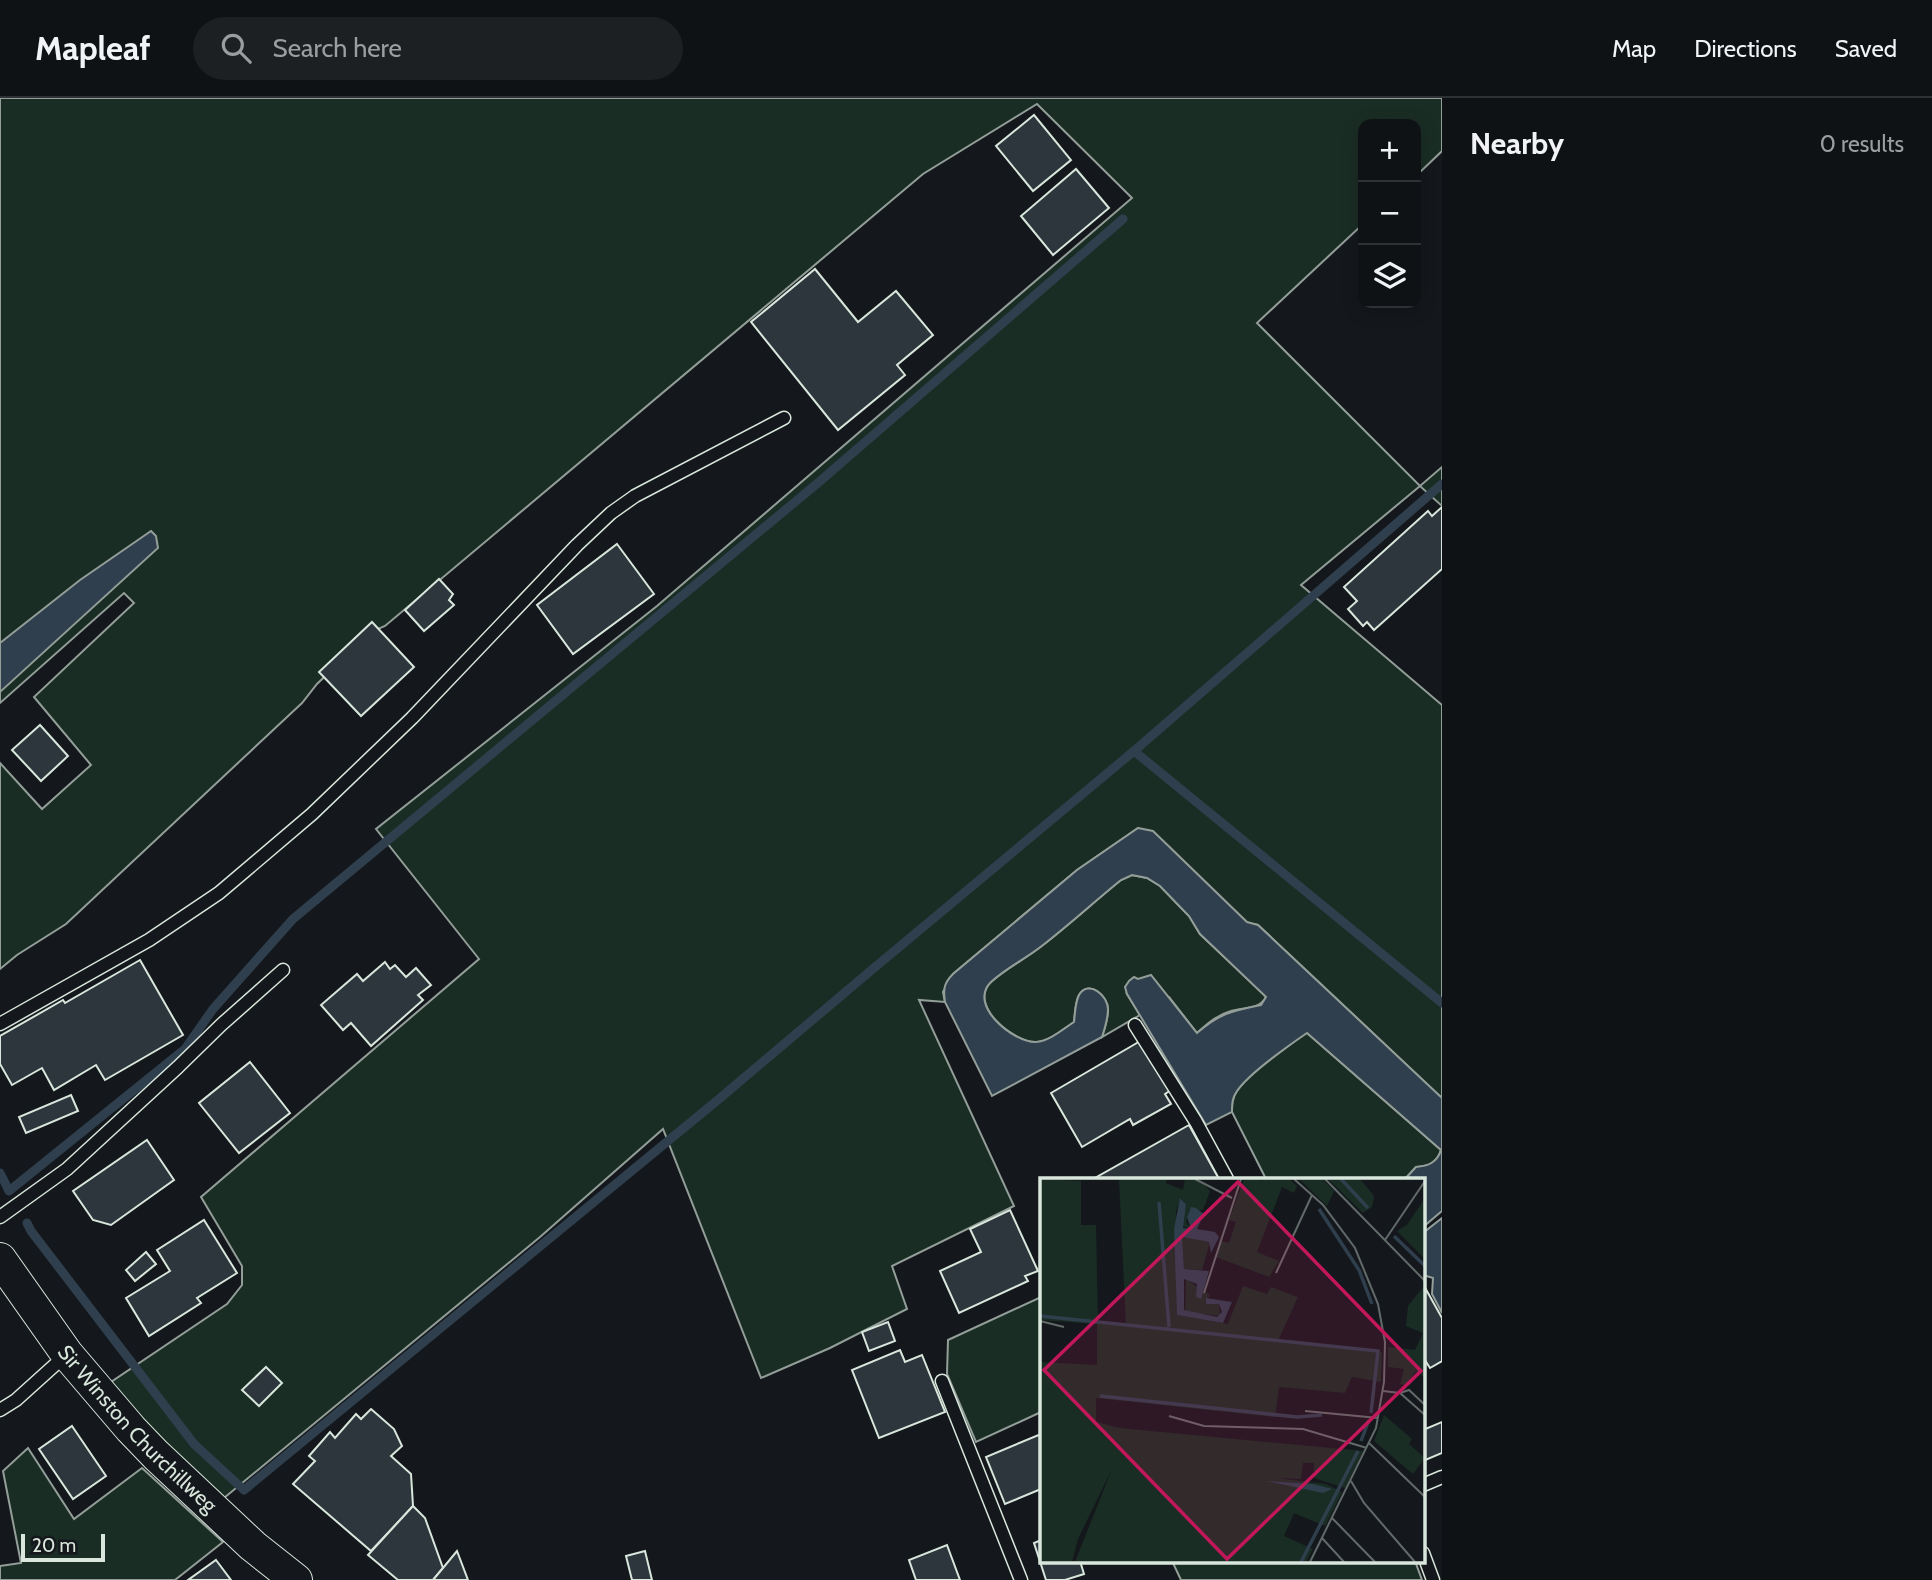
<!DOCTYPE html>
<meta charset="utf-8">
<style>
body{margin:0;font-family:Cabin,sans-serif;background:#1d2022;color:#f1f3f6}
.controls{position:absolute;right:21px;top:21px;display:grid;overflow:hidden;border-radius:14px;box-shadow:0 4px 18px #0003}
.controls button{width:63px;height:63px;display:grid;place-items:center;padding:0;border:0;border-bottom:2px solid #2f3234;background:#0f1215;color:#f1f3f6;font:35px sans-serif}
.scale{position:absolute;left:21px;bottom:18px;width:84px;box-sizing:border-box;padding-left:7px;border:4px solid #d8e6dc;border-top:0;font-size:19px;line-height:24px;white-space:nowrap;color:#d8e6dc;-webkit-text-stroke:5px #14181c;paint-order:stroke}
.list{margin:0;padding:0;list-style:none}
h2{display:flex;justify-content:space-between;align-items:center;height:91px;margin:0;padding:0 28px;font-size:30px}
h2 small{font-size:23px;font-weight:400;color:#9b9ea0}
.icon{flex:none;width:38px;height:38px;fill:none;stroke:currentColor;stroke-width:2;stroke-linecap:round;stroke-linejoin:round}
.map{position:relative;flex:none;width:1442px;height:1482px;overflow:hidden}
header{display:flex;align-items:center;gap:42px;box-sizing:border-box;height:98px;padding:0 35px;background:#0f1215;border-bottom:2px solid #2f3234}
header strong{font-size:33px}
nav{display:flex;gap:38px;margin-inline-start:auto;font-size:24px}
.search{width:490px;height:63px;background:#1d2022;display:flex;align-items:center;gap:18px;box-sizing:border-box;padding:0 24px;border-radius:38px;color:#9b9ea0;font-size:26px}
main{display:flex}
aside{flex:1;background:#0f1215}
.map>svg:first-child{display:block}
.green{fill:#1a2d24;stroke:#939e99;stroke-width:2}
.water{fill:#2f3f4d;stroke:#939e99;stroke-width:2}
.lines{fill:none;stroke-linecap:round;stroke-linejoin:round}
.stream{stroke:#2f3f4d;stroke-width:9}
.building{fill:#2c363c;stroke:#d8e6dc;stroke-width:2}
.service-casing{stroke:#d8e6dc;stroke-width:15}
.tertiary-casing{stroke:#d8e6dc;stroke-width:34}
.service{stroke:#14181c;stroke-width:12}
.tertiary{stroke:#14181c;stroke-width:32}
.labels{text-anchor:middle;stroke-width:5;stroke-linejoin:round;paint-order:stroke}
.street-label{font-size:21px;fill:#d8e6dc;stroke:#14181c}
.inset-river{fill:none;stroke:#2f3f4d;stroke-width:3.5}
.inset-road{fill:none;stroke:#626a69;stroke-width:2}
.view{fill:#c2185b;fill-opacity:0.15;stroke:#c2185b;stroke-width:3.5}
.inset-edge{fill:none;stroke:#d8e6dc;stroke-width:3.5}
</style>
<header>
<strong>Mapleaf</strong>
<div class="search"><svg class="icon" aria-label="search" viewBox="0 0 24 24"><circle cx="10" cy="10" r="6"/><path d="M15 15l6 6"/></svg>Search here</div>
<nav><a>Map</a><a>Directions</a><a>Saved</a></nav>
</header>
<main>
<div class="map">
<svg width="1442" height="1482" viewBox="0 0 1442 1482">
<rect width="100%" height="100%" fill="#14181c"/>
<!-- green -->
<g class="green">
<path d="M0 0H1442V53L1416 78V26H1363V126L1257 225 1420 388 1442 369V408L1420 388 1301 487 1442 607V1000L1258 827 1247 825 1138 730 1077 772 953 876 943 894 945 904 919 902 1014 1108 892 1168 907 1211 830 1250 761 1280 663 1031 540 1139 224 1400 166 1348 111 1284 227 1206 242 1187V1168L201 1099 479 861 376 731 657 508 1132 100 1037 6 923 76 385 528 371 534 317 586 302 605 66 826 17 857 0 871V665L42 711 91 667 34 599 134 505 124 495 0 605Z"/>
<path d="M1132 777 1147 780 1160 788 1189 818 1200 836 1263 895 1266 899C1260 912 1243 909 1231 913 1217 917 1207 926 1197 935L1169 899 1127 896 1140 917 1102 939C1105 930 1108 921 1108 912 1108 898 1089 881 1079 897 1075 904 1075 916 1074 924 1063 931 1050 943 1037 944 1014 945 967 907 991 884 1006 870 1027 860 1043 847 1070 826 1095 803 1121 782Z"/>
<path d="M1306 934 1441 1052C1437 1065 1428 1068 1416 1069L1405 1081H1266L1232 1014C1232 1007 1232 1000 1237 993 1250 974 1287 950 1306 934Z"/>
<path d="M1041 1199V1314L976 1344 947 1276 948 1242Z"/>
<path d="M28 1350 74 1421 142 1370 223 1444 175 1482H0V1468L21 1465 3 1373Z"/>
<path d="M1172 1463H1415L1422 1482H1181Z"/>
</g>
<!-- water -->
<g class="water">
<path d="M151 433 156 438 158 450 0 594V545L80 482Z"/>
<path d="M1138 730 1153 733 1247 824 1258 827 1442 1000V1113L1423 1129V1081H1405L1416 1069C1428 1068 1437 1065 1441 1052L1307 935C1288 948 1249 975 1237 993 1232 1000 1232 1006 1232 1014L1206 1027 1127 896 1125 889 1129 883 1134 879 1138 881 1151 877 1197 935C1220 915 1232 913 1261 907L1266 899 1200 836 1189 818 1160 788 1147 780 1132 777 1121 782C1095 803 1070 826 1043 847 1027 860 1006 870 991 884 967 907 1014 945 1036 944 1050 943 1063 931 1074 924 1075 916 1075 905 1079 897 1089 881 1108 898 1108 911 1108 921 1105 930 1102 939L992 998 945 904C943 891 944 885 953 876L1077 772Z"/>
<path d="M1442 1120V1215L1432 1196 1433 1180 1423 1177V1135Z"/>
</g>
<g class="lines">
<!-- stream -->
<g class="stream">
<path d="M1134 653 1442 905"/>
<path d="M0 1075 9 1093 185 951 213 911 293 821 819 384 1123 121"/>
<path d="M27 1125 31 1133 194 1346 244 1392 719 1001 868 875 1134 653 1442 386"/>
</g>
</g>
<!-- building -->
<g class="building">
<path d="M1034 17 1071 62 1033 93 996 48Z"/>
<path d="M1076 71 1109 110 1053 157 1021 118Z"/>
<path d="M815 171 858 224 896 193 933 237 897 267 905 277 838 332 751 224Z"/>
<path d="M1442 409V471L1374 532 1367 524 1363 528 1348 511 1357 503 1344 489 1428 413 1432 418Z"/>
<path d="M617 446 654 496 573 556 537 507Z"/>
<path d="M439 481 453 496 449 502 454 507 424 533 405 512Z"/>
<path d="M372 524 414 569 361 618 319 574Z"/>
<path d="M40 627 68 658 41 683 12 652Z"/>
<path d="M140 862 183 937 105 982 96 967 54 992 42 970 12 987 0 966V938L63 902 65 905Z"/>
<path d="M385 864 390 871 395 867 406 879 416 870 431 887 418 897 423 902 371 948 351 925 343 932 321 907 357 876 363 883Z"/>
<path d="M1142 942 1171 992 1165 996 1171 1006 1133 1027 1130 1021 1082 1049 1051 995Z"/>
<path d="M250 964 290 1015 239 1055 199 1005Z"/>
<path d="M71 997 78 1013 26 1035 19 1019Z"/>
<path d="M1189 1027 1219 1081H1096L1095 1080Z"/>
<path d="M147 1042 174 1082 111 1127 93 1122 73 1093Z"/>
<path d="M1010 1112 1038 1173 1025 1178 1028 1183 959 1215 940 1173 981 1154 970 1131Z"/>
<path d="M204 1122 237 1175 197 1200 201 1205 149 1238 126 1200 170 1173 157 1152Z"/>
<path d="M146 1154 156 1166 135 1183 126 1172Z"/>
<path d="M1423 1186 1442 1220V1263L1430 1270 1423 1259Z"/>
<path d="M888 1224 895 1243 869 1253 862 1234Z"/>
<path d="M900 1252 905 1264 922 1257 945 1314 879 1340 852 1272Z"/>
<path d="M266 1269 282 1285 259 1308 242 1292Z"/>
<path d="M371 1311 394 1331 402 1348 391 1358 411 1376 413 1408 371 1453 293 1386 315 1363 309 1358 330 1334 335 1340 356 1316 361 1321Z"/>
<path d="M1442 1324V1355L1423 1363V1332Z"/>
<path d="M72 1328 106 1378 73 1401 39 1351Z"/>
<path d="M1041 1336V1391L1005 1406 986 1359Z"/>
<path d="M413 1408 425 1420 443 1470 433 1482H398L368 1457Z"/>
<path d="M1041 1442V1463H1080L1084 1476 1065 1482H1046L1034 1445Z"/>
<path d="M947 1447 960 1482H916L909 1462Z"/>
<path d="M457 1453 468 1482H433L443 1470Z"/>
<path d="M645 1453 652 1482H632L626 1458Z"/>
<path d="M216 1462 231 1482H188Z"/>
</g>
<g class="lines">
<defs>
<g id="service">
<path d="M0 926 149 842 219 795 312 716 412 620 577 447 611 415 635 398 784 320"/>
<path d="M1135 927 1196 1024 1227 1081"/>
<path d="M0 1119 67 1071 178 969 221 927 283 872"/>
<path d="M942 1283 1021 1482"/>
<path d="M0 1312 16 1302 67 1256"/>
<path d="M1423 1387 1442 1379"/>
<path d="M1423 1455 1433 1482"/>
</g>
<g id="tertiary">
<path id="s1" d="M0 1161 67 1256 131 1331 156 1357 253 1448 296 1482"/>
</g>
</defs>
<!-- service casing -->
<use href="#service" class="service-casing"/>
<!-- tertiary casing -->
<use href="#tertiary" class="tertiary-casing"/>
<!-- service -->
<use href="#service" class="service"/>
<!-- tertiary -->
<use href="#tertiary" class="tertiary"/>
</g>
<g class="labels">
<!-- street labels -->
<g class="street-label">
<text dy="7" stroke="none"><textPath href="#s1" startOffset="219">Sir Winston Churchillweg</textPath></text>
</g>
</g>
<!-- overview -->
<g transform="translate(1040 1080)">
<rect width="385" height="385" fill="#14181c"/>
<path d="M0 1 41 3V47H56L58 145 86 148 79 1H127L126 5 143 12 145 1H159L170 13 163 32H149L146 44 151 51 142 48 146 26 141 20 136 33 137 137 188 146 203 108 227 116 231 109 258 119 238 163 342 174 341 204 312 199 305 215 239 209 235 239 56 220V244L80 250 323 273 305 310 274 300V285H263L261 301 236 300 286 306 302 314 285 348 254 335 244 358 273 371 266 384H35L72 291 38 361 32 384H0V184L57 187V146L0 142ZM204 1H249L257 8 254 15 242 9 217 74 239 83 229 99 176 79 180 63 189 65 196 44 189 42ZM259 1H282L294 13 287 28ZM288 1H320L334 18 332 29 323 35ZM385 20V81L357 53 367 47ZM142 59 170 64 162 92 144 91ZM146 101 170 117 165 125 179 126 180 138 145 134ZM385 107V200L376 193 366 207 360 206 364 191 348 189V169L375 172 383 155 366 148 368 128ZM344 237 372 261 369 266 385 280 373 296 334 263Z" fill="#1a2d24"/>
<path d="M140 20 146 26 143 50 151 51 147 39 151 29 156 30 164 36 157 51 175 54 179 59 171 75 169 64 142 59 144 91 169 93 161 121 156 119 157 106 144 101V132L177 139 182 134 179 126H166V120L192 124 183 145 137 137 134 51ZM226 303 273 306 292 311 283 315Z" fill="#2f3f4d"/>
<path class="inset-river" d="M301 1 328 30M119 24 129 149M279 31 319 92 332 126M354 58 385 88M0 138 338 173 331 235M60 218 257 239 282 237M321 263 329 242M261 384 318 273"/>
<path class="inset-road" d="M155 1 192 20M254 1 283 27 315 70 338 126 345 164 344 204 336 250 270 384M285 1 385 103M345 62 385 3M236 95 272 17M164 115 201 1M0 143 24 149M343 213 360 215 385 237M360 215 369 212 385 227M265 233 338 240M129 238 164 248 263 251 327 270M329 265 385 319M311 303 324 325 375 384M292 340 335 384M282 360 304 384"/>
<path class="view" d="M198 4 381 193 187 381 4 192Z"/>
<rect width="385" height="385" class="inset-edge"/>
</g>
</svg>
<div class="controls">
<button>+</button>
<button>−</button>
<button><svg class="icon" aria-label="layers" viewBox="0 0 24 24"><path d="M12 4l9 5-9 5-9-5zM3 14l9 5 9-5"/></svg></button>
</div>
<div class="scale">20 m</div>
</div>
<aside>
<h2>Nearby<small>0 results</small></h2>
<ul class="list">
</ul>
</aside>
</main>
